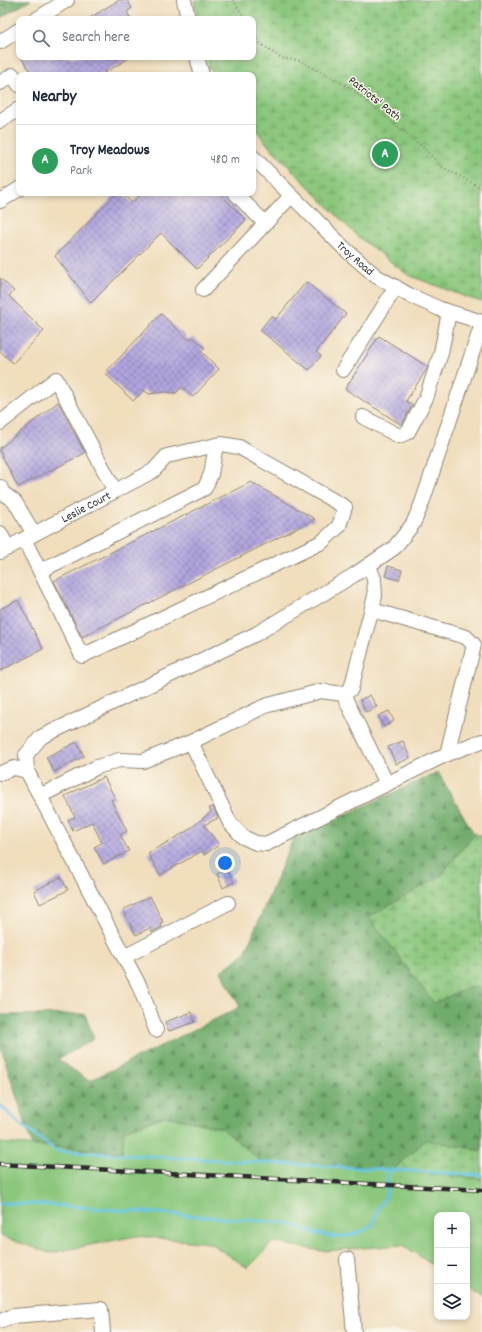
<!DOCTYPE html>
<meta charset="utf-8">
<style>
body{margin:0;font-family:Dekko,sans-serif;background:#f6f6f7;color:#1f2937}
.controls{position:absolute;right:12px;bottom:12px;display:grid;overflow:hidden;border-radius:8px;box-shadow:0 2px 6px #0003}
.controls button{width:36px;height:36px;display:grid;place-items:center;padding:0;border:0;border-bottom:1px solid #e0e1e3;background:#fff;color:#1f2937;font:20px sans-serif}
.you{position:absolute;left:225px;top:863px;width:14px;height:14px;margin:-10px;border:3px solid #fff;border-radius:50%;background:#1a73e8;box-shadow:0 0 0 6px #1a73e833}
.badge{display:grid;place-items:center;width:26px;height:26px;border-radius:50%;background:#ea580c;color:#fff;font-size:13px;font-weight:700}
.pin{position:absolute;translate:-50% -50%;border:2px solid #fff;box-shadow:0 1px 4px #0006}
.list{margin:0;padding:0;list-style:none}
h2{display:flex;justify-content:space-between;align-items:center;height:52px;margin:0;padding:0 16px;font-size:17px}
h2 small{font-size:13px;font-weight:400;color:#747a83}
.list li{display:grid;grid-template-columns:26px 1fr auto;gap:12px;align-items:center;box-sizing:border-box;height:72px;padding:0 16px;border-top:1px solid #e0e1e3}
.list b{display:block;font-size:15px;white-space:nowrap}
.list p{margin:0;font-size:13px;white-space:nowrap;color:#747a83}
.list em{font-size:13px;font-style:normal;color:#747a83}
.icon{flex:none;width:22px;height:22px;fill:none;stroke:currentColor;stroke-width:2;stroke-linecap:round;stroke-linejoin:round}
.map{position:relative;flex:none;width:482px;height:1332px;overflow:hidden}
.search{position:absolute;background:#fff;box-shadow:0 2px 6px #0003;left:16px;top:16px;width:240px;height:44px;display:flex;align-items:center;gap:10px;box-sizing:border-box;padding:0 14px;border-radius:8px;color:#747a83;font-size:15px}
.panel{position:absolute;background:#fff;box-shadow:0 2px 6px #0003;left:16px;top:72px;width:240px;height:124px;border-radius:8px}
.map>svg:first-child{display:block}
.green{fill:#8bc77d;stroke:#5b7954}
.forest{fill:url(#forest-firs);stroke:#4e6c4c}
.wetland{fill:url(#wetland-marsh);stroke:#5b7954}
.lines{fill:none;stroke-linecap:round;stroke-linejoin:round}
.stream{stroke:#64c6e3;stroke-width:3}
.building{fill:url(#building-cross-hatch)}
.minor-casing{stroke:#8e8474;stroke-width:16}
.path{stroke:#8e8474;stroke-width:2;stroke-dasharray:1 3;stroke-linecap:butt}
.minor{stroke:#fff;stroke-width:14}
.rail-casing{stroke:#2b2b2b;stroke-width:4.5}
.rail{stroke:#fbf7ec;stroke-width:3;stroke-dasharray:9;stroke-linecap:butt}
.labels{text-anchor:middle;stroke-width:3;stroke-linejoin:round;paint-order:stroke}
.street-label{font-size:12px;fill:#2b2b2b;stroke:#fbf7ec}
</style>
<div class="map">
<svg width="482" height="1332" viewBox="0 0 482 1332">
<defs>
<pattern id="forest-firs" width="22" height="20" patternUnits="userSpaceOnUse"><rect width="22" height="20" fill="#70ac6c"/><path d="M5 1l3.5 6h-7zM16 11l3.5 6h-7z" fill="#5c8c59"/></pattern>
<pattern id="wetland-marsh" width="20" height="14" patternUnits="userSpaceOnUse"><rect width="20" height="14" fill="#8bc77d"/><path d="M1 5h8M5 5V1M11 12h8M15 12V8" fill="none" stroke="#72a267"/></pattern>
<pattern id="building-cross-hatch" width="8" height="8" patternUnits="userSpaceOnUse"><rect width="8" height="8" fill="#b0a4de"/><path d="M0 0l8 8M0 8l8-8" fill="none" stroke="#8f86b4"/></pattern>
</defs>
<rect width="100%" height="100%" fill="#fbf7ec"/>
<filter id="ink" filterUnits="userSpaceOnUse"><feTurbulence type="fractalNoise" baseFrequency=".025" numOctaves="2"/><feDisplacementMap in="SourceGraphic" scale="8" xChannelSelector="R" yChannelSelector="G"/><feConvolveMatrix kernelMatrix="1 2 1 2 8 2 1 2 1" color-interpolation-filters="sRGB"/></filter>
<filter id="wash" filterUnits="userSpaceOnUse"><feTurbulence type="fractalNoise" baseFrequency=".012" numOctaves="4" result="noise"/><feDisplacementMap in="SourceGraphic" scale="16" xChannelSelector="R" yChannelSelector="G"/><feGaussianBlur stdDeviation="0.9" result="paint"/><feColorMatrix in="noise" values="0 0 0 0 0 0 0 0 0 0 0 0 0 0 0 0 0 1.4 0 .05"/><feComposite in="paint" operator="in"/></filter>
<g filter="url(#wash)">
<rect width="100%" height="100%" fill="#f0debd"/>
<!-- green -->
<path class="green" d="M165 1116 222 1128 262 1162 393 1170 482 1179V1298L467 1288V1215H437V1268L403 1245 322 1251 273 1242 248 1268 210 1243 136 1236 50 1253 0 1236V1143L122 1152 124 1130Z"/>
<!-- forest -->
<g class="forest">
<path d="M0 0H31L0 18Z"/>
<path d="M438 772 474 834 441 876 369 917 434 1003 471 986 482 989V1151L426 1140 393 1170 262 1162 222 1128 165 1116 124 1130 122 1152 32 1145 0 1044V1015L85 1014 94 1039 58 1059 89 1081 240 1007 221 971 245 953 293 839Z"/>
</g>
<!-- wetland -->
<g class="wetland">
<path d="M194 0H482V302L466 297 408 275 357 236 266 143 253 125V75H215L209 67 207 57H253V19H198Z"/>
<path d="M474 834 482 836V989L471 986 434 1003 369 917 441 876Z"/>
<path d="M426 1140 482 1151V1179L393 1170Z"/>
</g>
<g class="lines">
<!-- stream -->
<g class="stream">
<path d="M0 1105 21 1125 57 1151 482 1175"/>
<path d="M0 1203 52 1205 288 1223C320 1235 341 1246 373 1225L378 1208 384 1200 387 1192 388 1170"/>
</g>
</g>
<g id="blocks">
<!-- building -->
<g class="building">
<path d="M119 0H127L132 8 127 12 131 19H88Z"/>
<path d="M21 57H131L101 75H32Z"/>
<path d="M117 193H122L132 203 142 193H219L246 220 197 269 161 233 91 303 55 256Z"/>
<path d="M0 278 14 291 9 296 44 331 13 363 0 351Z"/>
<path d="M306 282 346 314 316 352 321 356 309 370 260 330 271 316 276 319Z"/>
<path d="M161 314 189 340 193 337 205 348 201 351 219 369 193 397 182 387 176 393 164 392 149 394 144 390 133 401 105 373Z"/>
<path d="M379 336 428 367 406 401 412 405 402 425 345 389Z"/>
<path d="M58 402 85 453 18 487 0 452V448Z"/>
<path d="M251 482 315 519 82 637 54 581Z"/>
<path d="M388 566 402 570 399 580 385 576Z"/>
<path d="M18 600 43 649 0 671V609Z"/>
<path d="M370 695 377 707 366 712 360 700Z"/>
<path d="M389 711 394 721 383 727 378 716Z"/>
<path d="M403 741 410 758 396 764 388 747Z"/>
<path d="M77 742 84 756 54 772 46 757Z"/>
<path d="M104 777 115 798 111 800 127 831 120 835 129 851 104 864 94 847 102 843 92 822 73 831 68 820 75 817 65 796Z"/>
<path d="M213 807 218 818 204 825 219 845 204 855 202 851 160 875 148 853 187 831 211 812 209 808Z"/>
<path d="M227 869 234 882 223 888 217 874Z"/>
<path d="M61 877 68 890 40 904 34 891Z"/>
<path d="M150 896 163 922 160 923 162 927 152 932 150 928 136 935 123 910Z"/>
<path d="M192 1012 195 1022 169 1031 165 1022Z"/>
</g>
</g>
</g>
<g filter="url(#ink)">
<use href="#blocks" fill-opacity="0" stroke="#8e8474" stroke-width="1"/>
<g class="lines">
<defs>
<g id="minor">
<path d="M184 0 188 19"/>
<path d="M37 19 67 0"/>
<path d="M0 42 19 30"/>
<path d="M197 57 202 75"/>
<path d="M0 83 13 75 19 85"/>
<path d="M0 121 19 109"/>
<path id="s1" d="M253 157 345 249 376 276 409 295 440 309 482 322"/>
<path d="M236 194 265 223"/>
<path d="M0 201 19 189"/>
<path d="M203 290 291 196"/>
<path d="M343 370 396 287"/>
<path d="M363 417 399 436 408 432 426 398 441 353 449 312"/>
<path d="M0 423 56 379 115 491"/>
<path d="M0 487 3 493 15 502 34 534"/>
<path d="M0 533 8 548"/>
<path id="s2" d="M0 552 153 471 167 456 221 444 239 447 345 507 339 526 322 542 82 656 24 539"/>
<path d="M369 565 374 579 375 596 351 689 343 694 321 691 265 706 191 742 143 761 119 760 97 767 40 796 27 771 26 755 41 737 256 634 354 575 394 548 413 524 422 503 482 324"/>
<path d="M40 571 205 488 211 474 216 445"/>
<path d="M372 610 466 637 474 645 447 754"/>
<path d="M343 694 387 784"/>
<path d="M191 742 230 823 243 837 256 843 266 844 447 754 482 741"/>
<path d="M0 773 14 768 27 771"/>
<path d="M40 796 124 957 228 903"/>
<path d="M124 957 139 985 156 1030"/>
<path d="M347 1259 354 1332"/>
<path d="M0 1321 13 1316 101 1309 103 1332"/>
</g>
</defs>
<!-- minor casing -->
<use href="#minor" class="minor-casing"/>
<!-- path -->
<g class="path">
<path d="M233 0 245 19"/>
<path d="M253 33 259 43 281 58 300 61 348 86 423 147 442 167 482 188"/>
</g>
<!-- minor -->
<use href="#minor" class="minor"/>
<defs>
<path id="rail" d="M0 1164 482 1190"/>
</defs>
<!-- rail casing -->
<use href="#rail" class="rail-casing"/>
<!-- rail -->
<use href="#rail" class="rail"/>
</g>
</g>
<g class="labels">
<!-- street labels -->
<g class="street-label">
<text transform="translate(375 98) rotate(39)" y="4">Patriots' Path</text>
<text dy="4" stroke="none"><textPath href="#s1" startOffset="144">Troy Road</textPath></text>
<text dy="4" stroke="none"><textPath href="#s2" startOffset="97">Leslie Court</textPath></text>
</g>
</g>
</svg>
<div class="controls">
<button>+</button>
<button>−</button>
<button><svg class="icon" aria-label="layers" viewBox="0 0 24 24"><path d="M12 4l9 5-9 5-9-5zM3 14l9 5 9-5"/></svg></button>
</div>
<div class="you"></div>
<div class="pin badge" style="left:385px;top:154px;background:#2e9e5b">A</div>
<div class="search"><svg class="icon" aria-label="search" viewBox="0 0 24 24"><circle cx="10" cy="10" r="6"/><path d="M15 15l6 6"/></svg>Search here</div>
<section class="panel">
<h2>Nearby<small></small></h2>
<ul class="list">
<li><span class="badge" style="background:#2e9e5b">A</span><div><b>Troy Meadows</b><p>Park</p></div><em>480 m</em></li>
</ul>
</section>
</div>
